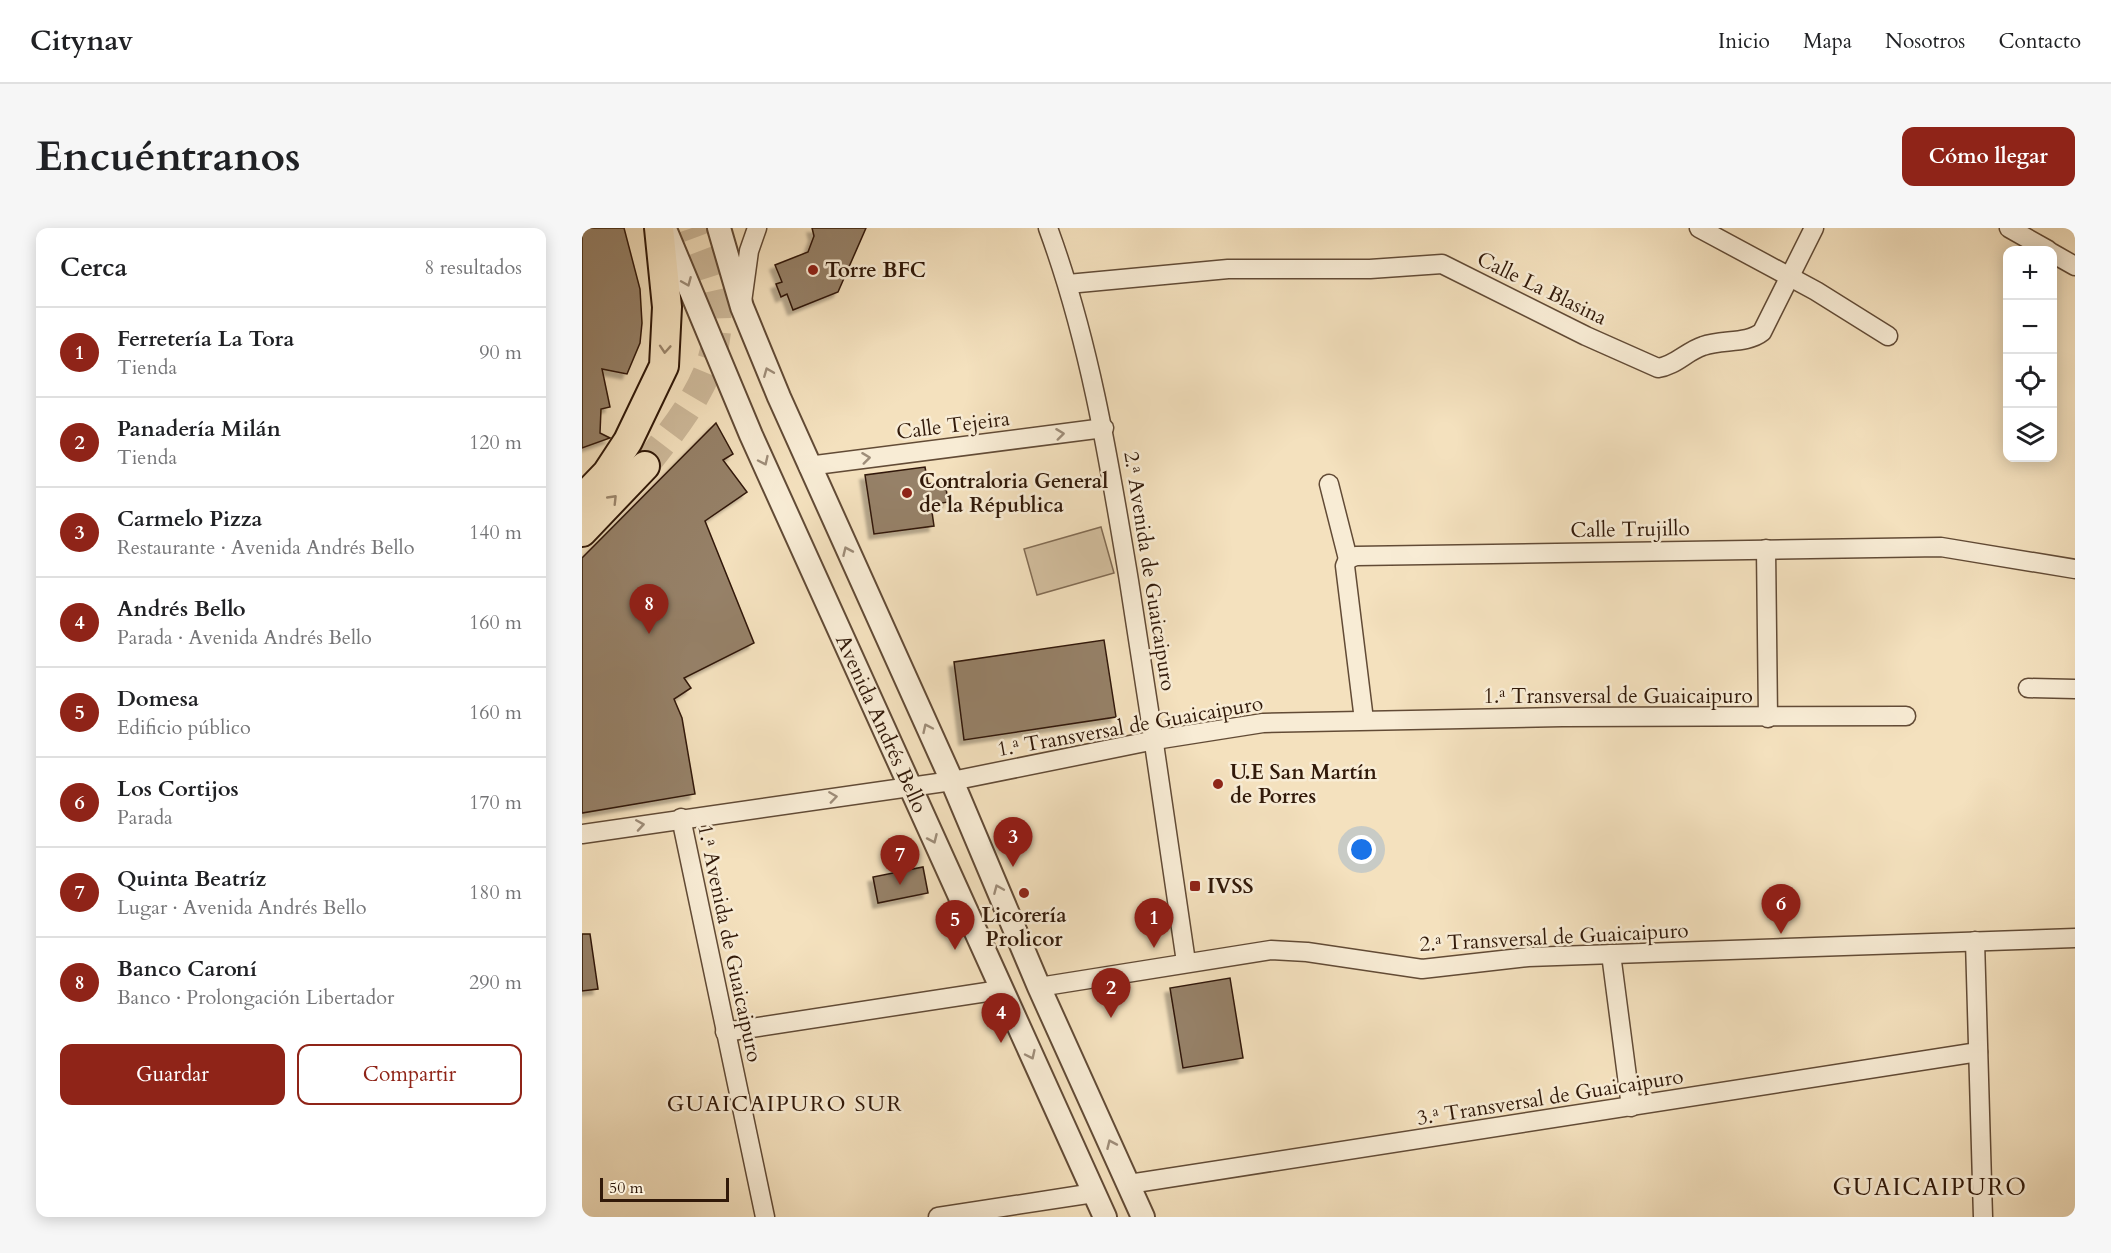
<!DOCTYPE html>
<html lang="es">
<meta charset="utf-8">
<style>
body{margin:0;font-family:Cardo,serif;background:#f6f6f6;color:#202124}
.controls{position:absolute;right:18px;top:18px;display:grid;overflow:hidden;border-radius:12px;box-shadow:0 3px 15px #0003}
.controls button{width:54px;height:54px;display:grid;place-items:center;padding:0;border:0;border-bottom:2px solid #e0e0e0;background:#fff;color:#202124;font:30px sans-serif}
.scale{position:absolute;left:18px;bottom:15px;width:129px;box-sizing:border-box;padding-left:6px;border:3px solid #311909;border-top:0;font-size:16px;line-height:21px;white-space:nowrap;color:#311909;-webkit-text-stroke:4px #f8ecd5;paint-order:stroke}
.you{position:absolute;left:780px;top:622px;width:21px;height:21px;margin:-15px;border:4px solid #fff;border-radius:50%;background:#1a73e8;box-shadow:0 0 0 9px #1a73e833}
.badge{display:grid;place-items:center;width:39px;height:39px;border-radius:50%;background:#8f2418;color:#fff;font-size:20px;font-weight:700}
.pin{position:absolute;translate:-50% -50px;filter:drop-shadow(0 2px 3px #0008)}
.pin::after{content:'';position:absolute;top:32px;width:21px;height:18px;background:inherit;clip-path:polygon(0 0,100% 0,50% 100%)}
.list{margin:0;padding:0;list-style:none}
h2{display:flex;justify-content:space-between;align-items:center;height:78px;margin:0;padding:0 24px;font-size:26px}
h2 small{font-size:20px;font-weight:400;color:#757577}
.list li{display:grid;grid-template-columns:39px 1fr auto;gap:18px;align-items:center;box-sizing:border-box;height:90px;padding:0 24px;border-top:2px solid #e0e0e0}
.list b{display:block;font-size:22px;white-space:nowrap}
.list p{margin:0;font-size:20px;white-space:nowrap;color:#757577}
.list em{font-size:20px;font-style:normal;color:#757577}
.actions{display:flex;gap:12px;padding:18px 24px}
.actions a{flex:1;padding:14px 0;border:2px solid #8f2418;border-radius:12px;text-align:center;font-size:21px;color:#8f2418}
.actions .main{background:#8f2418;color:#fff}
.icon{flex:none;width:33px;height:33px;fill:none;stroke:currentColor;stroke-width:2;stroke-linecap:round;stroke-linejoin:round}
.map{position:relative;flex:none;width:1493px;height:989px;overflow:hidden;border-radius:12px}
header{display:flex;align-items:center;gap:36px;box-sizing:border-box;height:84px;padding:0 30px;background:#fff;border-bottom:2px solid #e0e0e0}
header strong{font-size:28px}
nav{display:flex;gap:33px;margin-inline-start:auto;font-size:21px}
.intro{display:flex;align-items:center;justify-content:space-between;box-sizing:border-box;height:144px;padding:0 36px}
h1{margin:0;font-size:42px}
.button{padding:15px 27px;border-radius:12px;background:#8f2418;color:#fff;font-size:21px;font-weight:700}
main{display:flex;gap:36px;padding:0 36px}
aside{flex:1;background:#fff;border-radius:12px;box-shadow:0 3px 15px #0003}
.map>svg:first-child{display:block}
.green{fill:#d3bf9f;stroke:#826c54;stroke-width:1.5}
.building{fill:#968167;stroke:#311909;stroke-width:1.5;filter:url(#shadow)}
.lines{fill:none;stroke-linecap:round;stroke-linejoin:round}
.primary-tunnel{stroke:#cdb99a;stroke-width:28;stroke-dasharray:28 14;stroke-linecap:butt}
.minor-casing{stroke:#624b36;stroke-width:21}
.tertiary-casing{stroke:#624b36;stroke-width:26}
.primary-casing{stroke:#311909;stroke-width:32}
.minor{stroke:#f8ecd5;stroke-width:18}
.tertiary{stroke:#f8ecd5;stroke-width:22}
.primary{stroke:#f4e1be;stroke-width:28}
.oneway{stroke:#9e8d79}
.oneway2{stroke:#9c876d}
.poi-dot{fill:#8f2418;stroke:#f8ecd5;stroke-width:2}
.labels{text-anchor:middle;stroke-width:5;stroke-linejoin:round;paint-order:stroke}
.poi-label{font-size:21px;font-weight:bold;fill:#311909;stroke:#f8ecd5;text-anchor:start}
.street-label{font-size:21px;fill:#311909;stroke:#f8ecd5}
.neighbourhood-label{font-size:22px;letter-spacing:1.5px;fill:#311909;stroke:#f8ecd5}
.quarter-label{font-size:24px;letter-spacing:1.5px;fill:#311909;stroke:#f8ecd5}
</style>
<header>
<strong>Citynav</strong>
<nav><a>Inicio</a><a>Mapa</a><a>Nosotros</a><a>Contacto</a></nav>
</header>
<div class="intro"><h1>Encuéntranos</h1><a class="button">Cómo llegar</a></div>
<main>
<aside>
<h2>Cerca<small>8 resultados</small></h2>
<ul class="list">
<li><span class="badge">1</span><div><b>Ferretería La Tora</b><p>Tienda</p></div><em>90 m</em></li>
<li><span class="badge">2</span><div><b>Panadería Milán</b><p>Tienda</p></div><em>120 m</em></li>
<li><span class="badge">3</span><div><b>Carmelo Pizza</b><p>Restaurante · Avenida Andrés Bello</p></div><em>140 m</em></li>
<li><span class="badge">4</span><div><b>Andrés Bello</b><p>Parada · Avenida Andrés Bello</p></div><em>160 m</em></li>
<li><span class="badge">5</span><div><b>Domesa</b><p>Edificio público</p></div><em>160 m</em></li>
<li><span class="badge">6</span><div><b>Los Cortijos</b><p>Parada</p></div><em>170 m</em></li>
<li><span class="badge">7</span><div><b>Quinta Beatríz</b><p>Lugar · Avenida Andrés Bello</p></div><em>180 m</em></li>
<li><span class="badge">8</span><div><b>Banco Caroní</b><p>Banco · Prolongación Libertador</p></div><em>290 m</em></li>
</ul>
<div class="actions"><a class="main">Guardar</a><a>Compartir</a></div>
</aside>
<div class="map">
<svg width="1493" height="989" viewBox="0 0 1493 989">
<defs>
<filter id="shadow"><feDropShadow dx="-5" dy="5" stdDeviation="1.5" flood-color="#0004"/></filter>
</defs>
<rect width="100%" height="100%" fill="#f4e1be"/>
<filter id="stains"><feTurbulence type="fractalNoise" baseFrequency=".00333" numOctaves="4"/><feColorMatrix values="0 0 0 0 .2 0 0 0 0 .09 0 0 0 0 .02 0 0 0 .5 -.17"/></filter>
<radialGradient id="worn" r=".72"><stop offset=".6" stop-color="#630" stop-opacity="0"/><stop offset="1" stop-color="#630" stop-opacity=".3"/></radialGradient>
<!-- green -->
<path class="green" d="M519 299 532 345 455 367 442 321Z"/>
<!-- building -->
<g class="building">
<path d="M0 0H42L58 61 60 95 58 115 45 146 20 141 28 179 19 181 18 205 28 210 0 220Z"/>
<path d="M230 0H284L256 64 211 82 205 66 199 69 194 56 200 54 193 37 226 24 232 8Z"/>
<path d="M134 195 151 226 141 232 165 264 123 293 172 415 102 450 109 460 92 471 100 490 113 566 0 585V330Z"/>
<path d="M343 239 346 256 363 253 366 274 349 277 352 298 292 306 283 247Z"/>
<path d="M522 412 534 489 382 512 372 434Z"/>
<path d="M341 639 346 665 296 675 291 649Z"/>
<path d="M0 706H8L16 761 0 763Z"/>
<path d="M648 750 661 830 601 840 588 760Z"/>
</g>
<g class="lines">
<!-- primary-tunnel -->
<path class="primary-tunnel" d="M63 238C100 190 144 140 134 75 131 50 118 24 110 0"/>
<defs>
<g id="minor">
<path d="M466 0C508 114 527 233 547 353 567 480 586 606 604 734"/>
<path d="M1117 0 1234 63 1306 108"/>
<path d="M1427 0 1466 22"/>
<path d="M1470 25 1493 38"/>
<path d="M486 56 646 41H788L860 36 1004 108 1076 140C1093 138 1105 123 1121 118 1140 111 1165 116 1180 104L1232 0"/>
<path d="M160 74 167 23 175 0"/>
<path d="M226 238 522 200"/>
<path d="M747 256 766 331"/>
<path d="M1184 321 1186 490"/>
<path d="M1446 460 1493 461"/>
<path d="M782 492 763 338 766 331 774 328 1359 319 1493 341"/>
<path d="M99 590 183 989"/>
<path d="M0 606 370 553 573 512 681 495 980 489 1324 488"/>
<path d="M1393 713 1401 989"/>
<path d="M1029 726 1049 879"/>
<path d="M457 759 689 722 725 724 840 741 946 729 1493 710"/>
<path d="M143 804 418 762"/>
<path d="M547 956 1396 824"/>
<path d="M356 989 512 965"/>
</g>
<g id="tertiary">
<path d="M137 0 160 79 197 169 370 553 457 759 561 989"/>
<path id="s1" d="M83 1 169 207 523 989"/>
</g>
<g id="primary">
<path d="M0 271 25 245 46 213 82 138 85 79 77 0"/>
<path d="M0 304 63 238"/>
</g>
</defs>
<!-- minor casing -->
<use href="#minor" class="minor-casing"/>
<!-- tertiary casing -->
<use href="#tertiary" class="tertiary-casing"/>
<!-- primary casing -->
<use href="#primary" class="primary-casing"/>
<!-- minor -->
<use href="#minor" class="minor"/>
<!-- tertiary -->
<use href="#tertiary" class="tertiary"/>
<!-- primary -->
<use href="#primary" class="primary"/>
</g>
<!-- one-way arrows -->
<defs><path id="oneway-chevron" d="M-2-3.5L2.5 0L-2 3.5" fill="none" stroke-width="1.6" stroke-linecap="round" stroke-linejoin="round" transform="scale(1.5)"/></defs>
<g class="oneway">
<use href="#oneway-chevron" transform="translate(105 54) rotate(67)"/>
<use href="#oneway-chevron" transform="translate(186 144) rotate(-112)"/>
<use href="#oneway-chevron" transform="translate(478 206) rotate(-7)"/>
<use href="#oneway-chevron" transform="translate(284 230) rotate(-7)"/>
<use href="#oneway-chevron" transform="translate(182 233) rotate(65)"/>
<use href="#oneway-chevron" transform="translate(265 323) rotate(-114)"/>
<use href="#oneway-chevron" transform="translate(345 500) rotate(-115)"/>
<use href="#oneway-chevron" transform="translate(251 569) rotate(-8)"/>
<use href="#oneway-chevron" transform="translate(58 597) rotate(-9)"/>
<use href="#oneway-chevron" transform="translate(351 611) rotate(66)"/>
<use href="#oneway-chevron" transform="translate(416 661) rotate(-113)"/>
<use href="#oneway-chevron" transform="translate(449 827) rotate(65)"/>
<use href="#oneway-chevron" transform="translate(529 916) rotate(-114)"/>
</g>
<g class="oneway2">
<use href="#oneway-chevron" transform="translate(83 121) rotate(94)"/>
<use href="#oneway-chevron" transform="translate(31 271) rotate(-46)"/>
</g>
<!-- markers -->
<g class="poi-dot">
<circle cx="231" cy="42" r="6"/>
<circle cx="325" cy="265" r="6"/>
<circle cx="636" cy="556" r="6"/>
<rect x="607" y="652" width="12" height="12" rx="3"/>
<circle cx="442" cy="665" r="6"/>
</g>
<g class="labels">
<!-- poi labels -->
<g class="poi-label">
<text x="243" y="49">Torre BFC</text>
<text x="337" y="260">Contraloria General<tspan x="337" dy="24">de la Républica</tspan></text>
<text x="648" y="551">U.E San Martín<tspan x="648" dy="24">de Porres</tspan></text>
<text x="625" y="665">IVSS</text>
<text x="442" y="694" text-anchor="middle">Licorería<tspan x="442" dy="24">Prolicor</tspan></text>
</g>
<!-- street labels -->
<g class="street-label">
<text transform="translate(960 60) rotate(26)" y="7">Calle La Blasina</text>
<text transform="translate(371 197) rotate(-7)" y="7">Calle Tejeira</text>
<text transform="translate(1048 301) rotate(-1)" y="7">Calle Trujillo</text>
<text transform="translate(568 343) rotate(81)" y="7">2.ª Avenida de Guaicaipuro</text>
<text x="1036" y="475">1.ª Transversal de Guaicaipuro</text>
<text dy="7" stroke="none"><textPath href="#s1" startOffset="540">Avenida Andrés Bello</textPath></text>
<text transform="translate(548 498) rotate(-10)" y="7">1.ª Transversal de Guaicaipuro</text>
<text transform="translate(972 709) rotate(-3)" y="7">2.ª Transversal de Guaicaipuro</text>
<text transform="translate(148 715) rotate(78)" y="7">1.ª Avenida de Guaicaipuro</text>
<text transform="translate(968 869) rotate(-9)" y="7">3.ª Transversal de Guaicaipuro</text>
</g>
<!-- neighbourhood labels -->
<g class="neighbourhood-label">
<text x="203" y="883">GUAICAIPURO SUR</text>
</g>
<!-- quarter labels -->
<g class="quarter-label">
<text x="1348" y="967">GUAICAIPURO</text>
</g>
</g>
<rect width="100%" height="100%" filter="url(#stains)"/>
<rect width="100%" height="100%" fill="url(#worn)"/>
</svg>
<div class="controls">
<button>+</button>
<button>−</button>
<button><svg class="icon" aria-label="locate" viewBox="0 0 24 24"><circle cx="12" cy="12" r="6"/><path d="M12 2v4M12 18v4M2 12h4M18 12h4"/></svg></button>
<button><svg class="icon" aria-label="layers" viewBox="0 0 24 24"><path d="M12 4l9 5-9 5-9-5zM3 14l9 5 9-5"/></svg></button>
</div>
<div class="scale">50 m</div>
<div class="you"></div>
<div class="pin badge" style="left:572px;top:720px">1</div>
<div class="pin badge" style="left:529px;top:790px">2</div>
<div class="pin badge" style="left:431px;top:639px">3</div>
<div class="pin badge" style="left:419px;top:815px">4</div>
<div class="pin badge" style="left:373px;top:722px">5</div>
<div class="pin badge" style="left:1199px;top:706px">6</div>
<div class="pin badge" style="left:318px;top:657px">7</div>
<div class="pin badge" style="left:67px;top:406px">8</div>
</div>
</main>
